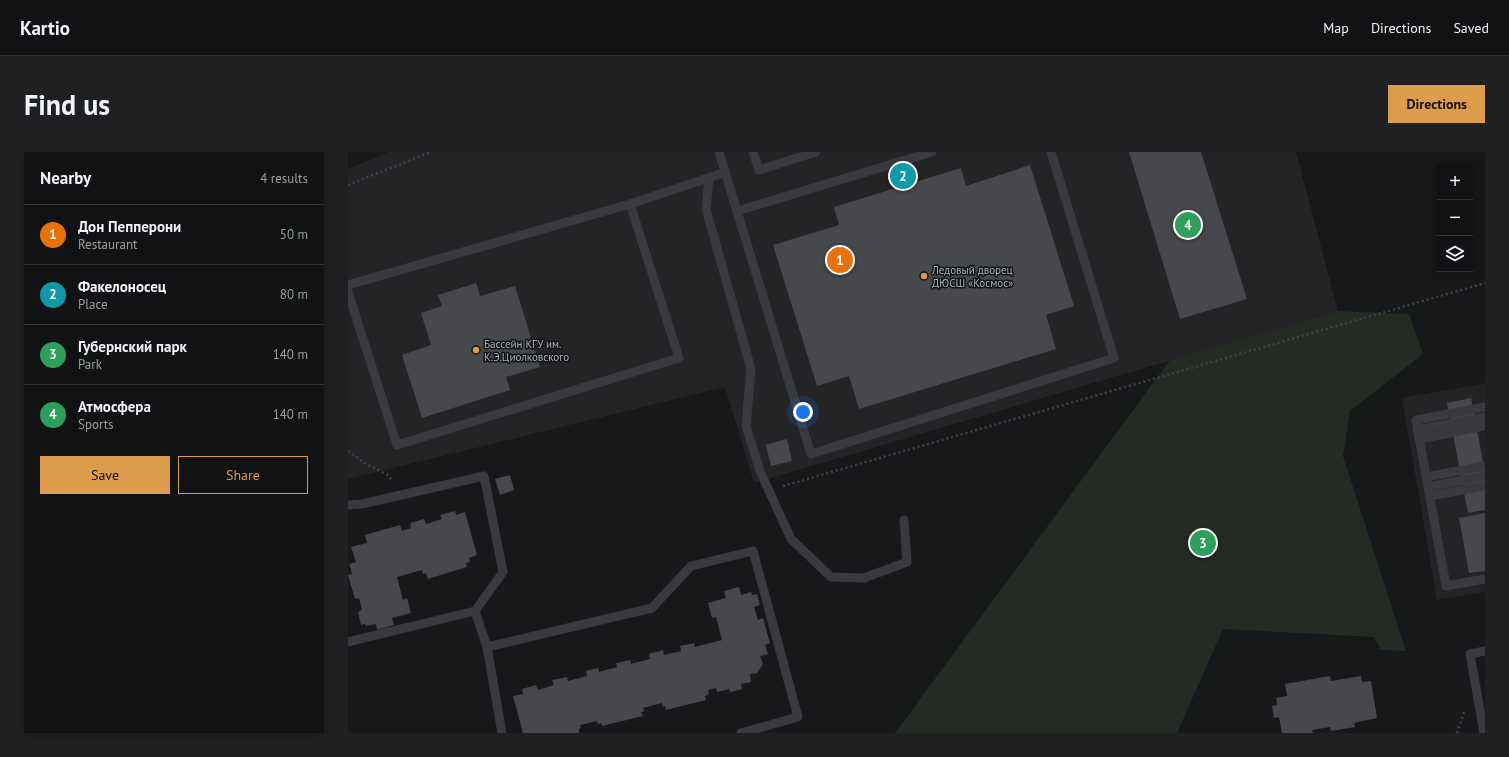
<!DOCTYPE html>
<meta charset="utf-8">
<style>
body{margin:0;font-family:"PT Sans",sans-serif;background:#1e2021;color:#f1f3f6}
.controls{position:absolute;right:12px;top:12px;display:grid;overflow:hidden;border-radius:0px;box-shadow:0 2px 10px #0003}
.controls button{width:36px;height:36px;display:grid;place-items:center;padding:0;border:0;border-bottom:1px solid #303233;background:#111213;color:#f1f3f6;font:20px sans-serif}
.you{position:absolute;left:455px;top:260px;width:14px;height:14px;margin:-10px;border:3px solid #fff;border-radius:50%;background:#1a73e8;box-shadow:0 0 0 6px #1a73e833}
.badge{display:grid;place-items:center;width:26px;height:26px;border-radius:50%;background:#dd9b4c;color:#fff;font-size:13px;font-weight:700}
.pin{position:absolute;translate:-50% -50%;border:2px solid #fff;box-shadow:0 1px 4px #0006}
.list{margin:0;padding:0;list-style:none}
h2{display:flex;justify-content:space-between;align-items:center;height:52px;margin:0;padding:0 16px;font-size:17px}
h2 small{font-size:13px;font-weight:400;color:#9c9ea0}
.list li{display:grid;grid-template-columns:26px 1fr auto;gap:12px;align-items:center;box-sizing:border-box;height:60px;padding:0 16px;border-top:1px solid #303233}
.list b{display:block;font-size:15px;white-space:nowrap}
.list p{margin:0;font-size:13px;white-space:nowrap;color:#9c9ea0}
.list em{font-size:13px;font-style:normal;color:#9c9ea0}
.actions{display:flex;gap:8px;padding:12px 16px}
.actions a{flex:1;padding:9px 0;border:1px solid #dd9b4c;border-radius:0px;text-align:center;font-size:14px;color:#dd9b4c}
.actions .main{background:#dd9b4c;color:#111}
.icon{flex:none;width:22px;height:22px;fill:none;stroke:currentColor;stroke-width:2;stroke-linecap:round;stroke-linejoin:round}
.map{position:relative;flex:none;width:1137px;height:581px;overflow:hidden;border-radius:0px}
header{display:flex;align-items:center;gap:24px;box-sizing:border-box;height:56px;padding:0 20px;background:#111213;border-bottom:1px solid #303233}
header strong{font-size:19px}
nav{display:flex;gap:22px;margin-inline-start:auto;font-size:14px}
.intro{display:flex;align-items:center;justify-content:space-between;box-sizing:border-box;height:96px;padding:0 24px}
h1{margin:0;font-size:28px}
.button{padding:10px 18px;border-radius:0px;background:#dd9b4c;color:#111;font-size:14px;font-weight:700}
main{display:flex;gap:24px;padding:0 24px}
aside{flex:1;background:#111213;border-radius:0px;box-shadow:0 2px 10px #0003}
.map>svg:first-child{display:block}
.built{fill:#242426}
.green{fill:#242b24}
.building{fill:#47484b}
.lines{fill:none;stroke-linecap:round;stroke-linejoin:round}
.path{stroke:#3f4145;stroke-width:2.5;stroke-dasharray:2 3;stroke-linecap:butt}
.lane{stroke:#393a3e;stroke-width:9}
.poi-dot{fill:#dd9b4c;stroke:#121314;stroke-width:1.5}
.labels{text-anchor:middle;stroke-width:3;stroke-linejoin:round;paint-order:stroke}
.poi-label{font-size:11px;fill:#abb0b7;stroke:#121314;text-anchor:start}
</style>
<header>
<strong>Kartio</strong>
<nav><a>Map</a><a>Directions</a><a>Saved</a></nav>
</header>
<div class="intro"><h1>Find us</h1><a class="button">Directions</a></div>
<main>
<aside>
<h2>Nearby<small>4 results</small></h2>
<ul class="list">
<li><span class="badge" style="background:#e8710a">1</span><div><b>Дон Пепперони</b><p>Restaurant</p></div><em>50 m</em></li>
<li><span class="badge" style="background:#0f9aa8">2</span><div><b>Факелоносец</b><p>Place</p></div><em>80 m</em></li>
<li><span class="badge" style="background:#2e9e5b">3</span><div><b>Губернский парк</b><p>Park</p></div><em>140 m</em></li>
<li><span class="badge" style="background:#2e9e5b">4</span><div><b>Атмосфера</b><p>Sports</p></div><em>140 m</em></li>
</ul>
<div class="actions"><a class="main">Save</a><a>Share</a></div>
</aside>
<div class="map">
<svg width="1137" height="581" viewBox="0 0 1137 581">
<rect width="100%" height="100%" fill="#171819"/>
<!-- built -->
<g class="built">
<path d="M40 0H948L990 159 406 331 377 235 0 327V17Z"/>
<path d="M1137 231V440L1089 448 1054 246Z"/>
</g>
<!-- green -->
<path class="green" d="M990 159 1061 162 1075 202 1002 259 995 304 1058 499 1033 498 1026 485 875 477 829 581H547L822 208Z"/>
<!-- building -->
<g class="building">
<path d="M781 0H853L899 147 832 167Z"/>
<path d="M682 13 726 154 698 163 708 197 511 257 501 224 469 234 425 93 491 73 486 55 613 16 618 34Z"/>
<path d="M128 131 132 144 167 134 192 215 158 225 162 238 74 266 54 203 83 193 73 161 94 154 90 143Z"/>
<path d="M1123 246 1137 320V358L1120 361 1099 251Z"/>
<path d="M439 287 444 309 423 314 418 293Z"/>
<path d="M162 323 166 338 152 343 147 327Z"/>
<path d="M107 359 108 363 117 360 129 403 121 406 122 410 118 411 119 415 80 427 78 421 75 422 74 418 49 425 55 448 59 446 63 461 44 466 46 473 29 478 28 472 18 474 17 472 13 473 10 460 14 458 11 446 7 447 0 423 4 422 1 412 8 410 3 395 19 391 17 383 52 373 54 379 63 376 62 371 76 367 78 372 94 367 92 363Z"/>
<path d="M1137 361V419L1121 421 1111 366Z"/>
<path d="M391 435 393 443 403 440 404 443 409 442 412 453 406 455 410 468 415 466 422 491 417 493 420 502 412 504 415 512 409 521 402 522 403 530 393 532 394 537 382 540 381 537 369 540 368 536 360 538 361 542 357 544 358 548 318 558 317 554 315 555 314 551 295 556 296 559 293 560 295 564 254 574 253 571 250 572 249 569 232 573 233 576 231 577V581H175L165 544 175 542 174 537 188 533 190 538 206 533 204 528 219 525 220 529 239 524 238 519 250 516 251 520 269 515 268 511 282 508 283 512 302 507 301 502 315 498 316 503 333 499 332 494 346 491 347 495 374 488 368 465 364 466 360 451 378 446 376 439Z"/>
<path d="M982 524 983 529 1013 524 1014 530 1023 529 1029 566 1006 571 1007 575 983 579 982 575 964 578 965 581H934L931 565 926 566 924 554 929 553 928 546 939 544 937 532Z"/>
</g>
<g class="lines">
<!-- path -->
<g class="path">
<path d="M0 33 83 0"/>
<path d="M0 299 18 312 40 323 45 330"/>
<path d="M435 334 1137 131"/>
<path d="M1109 581 1116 560H1117"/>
</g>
<!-- lane -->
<g class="lane">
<path d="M371 0 463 302 766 206 703 0"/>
<path d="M405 0 411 18 468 0"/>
<path d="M361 26 358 57 403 217 398 274 412 319 443 387 483 425 516 426 559 410 556 368"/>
<path d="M389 59 584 0"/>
<path d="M0 133 282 52 378 20"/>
<path d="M0 140 49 293 331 206 282 52"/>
<path d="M1137 255 1068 268 1098 434 1137 427"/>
<path d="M1069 278 1137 265"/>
<path d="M1071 287 1137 274"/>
<path d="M1078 325 1137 314"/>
<path d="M1080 335 1137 324"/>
<path d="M1082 344 1137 334"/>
<path d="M0 353 14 352 136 324 155 420 127 459"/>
<path d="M0 490 127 459 139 495 154 581"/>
<path d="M139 495 304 456 343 414 405 399 450 565 393 581"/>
<path d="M1136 581 1122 502 1137 499"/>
</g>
</g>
<!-- markers -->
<g class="poi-dot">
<circle cx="576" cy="124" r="4"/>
<circle cx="128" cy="198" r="4"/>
</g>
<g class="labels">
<!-- poi labels -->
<g class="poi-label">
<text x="584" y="122">Ледовый дворец<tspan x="584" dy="13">ДЮСШ «Космос»</tspan></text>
<text x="136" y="196">Бассейн КГУ им.<tspan x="136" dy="13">К.Э.Циолковского</tspan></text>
</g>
</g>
</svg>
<div class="controls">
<button>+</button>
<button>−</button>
<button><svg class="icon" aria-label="layers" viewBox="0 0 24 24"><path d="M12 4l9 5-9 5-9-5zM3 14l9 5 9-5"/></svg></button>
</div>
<div class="you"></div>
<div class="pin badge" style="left:492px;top:108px;background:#e8710a">1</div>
<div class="pin badge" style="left:555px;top:24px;background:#0f9aa8">2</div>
<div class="pin badge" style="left:855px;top:391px;background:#2e9e5b">3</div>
<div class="pin badge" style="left:840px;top:73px;background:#2e9e5b">4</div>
</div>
</main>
